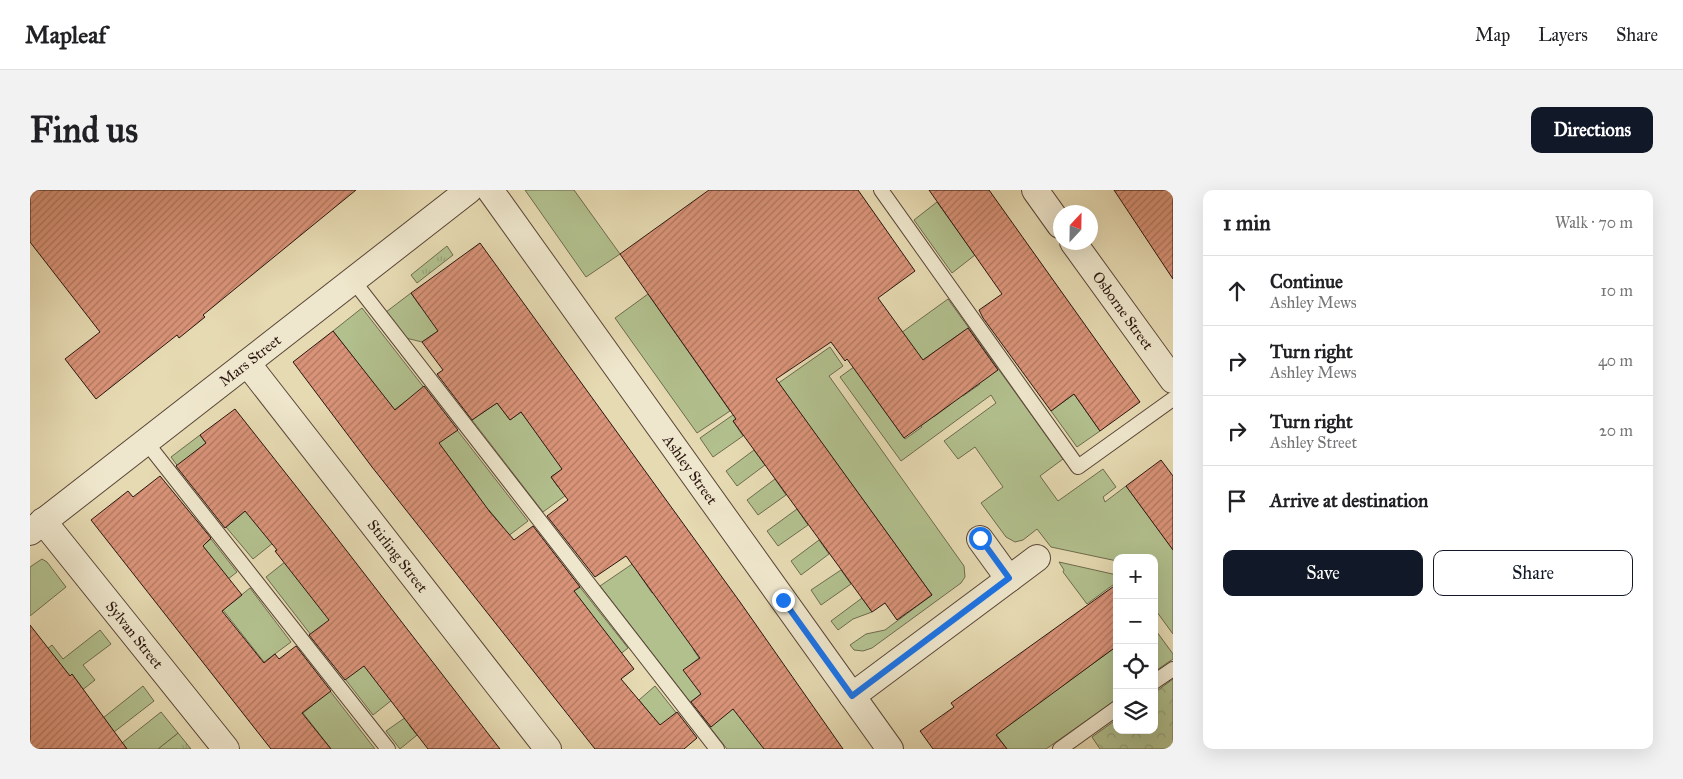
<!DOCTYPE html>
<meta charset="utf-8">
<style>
body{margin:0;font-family:"IM FELL Great Primer",serif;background:#f2f2f2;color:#202124}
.controls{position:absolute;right:15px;bottom:15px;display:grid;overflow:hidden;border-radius:10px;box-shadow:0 5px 20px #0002}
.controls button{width:45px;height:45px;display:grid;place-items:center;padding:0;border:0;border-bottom:1px solid #e0e0e0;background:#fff;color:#202124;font:25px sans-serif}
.compass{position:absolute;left:1023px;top:15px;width:45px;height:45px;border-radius:50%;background:#fff;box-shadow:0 5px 20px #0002;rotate:22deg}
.stop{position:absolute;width:15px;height:15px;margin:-11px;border:4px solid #1a73e8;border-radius:50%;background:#fff}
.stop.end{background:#1a73e8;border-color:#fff;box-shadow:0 1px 5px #0008}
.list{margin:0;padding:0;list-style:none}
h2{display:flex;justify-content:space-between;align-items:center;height:65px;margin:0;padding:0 20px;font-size:21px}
h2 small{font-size:16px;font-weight:400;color:#757577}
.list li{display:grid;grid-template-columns:32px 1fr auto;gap:15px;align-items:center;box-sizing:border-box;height:70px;padding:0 20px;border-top:1px solid #e0e0e0}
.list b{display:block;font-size:19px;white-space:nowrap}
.list p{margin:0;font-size:16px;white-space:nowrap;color:#757577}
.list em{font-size:16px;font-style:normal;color:#757577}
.actions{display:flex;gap:10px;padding:15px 20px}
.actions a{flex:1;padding:11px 0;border:1px solid #111827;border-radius:10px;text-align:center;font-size:18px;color:#111827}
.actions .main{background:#111827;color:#fff}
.icon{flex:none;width:28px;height:28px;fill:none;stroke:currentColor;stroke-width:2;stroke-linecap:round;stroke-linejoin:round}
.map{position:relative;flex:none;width:1143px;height:559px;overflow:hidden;border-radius:10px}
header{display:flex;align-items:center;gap:30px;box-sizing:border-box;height:70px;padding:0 25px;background:#fff;border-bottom:1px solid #e0e0e0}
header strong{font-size:24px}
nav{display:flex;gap:28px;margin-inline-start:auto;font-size:18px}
.intro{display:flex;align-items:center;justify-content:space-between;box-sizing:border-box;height:120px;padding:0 30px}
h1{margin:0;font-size:35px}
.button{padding:12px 22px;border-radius:10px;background:#111827;color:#fff;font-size:18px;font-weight:700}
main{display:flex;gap:30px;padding:0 30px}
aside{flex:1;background:#fff;border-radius:10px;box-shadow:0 5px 20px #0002}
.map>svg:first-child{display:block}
.grass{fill:url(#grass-tufts);stroke:#6e6b4e}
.park{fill:url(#park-crowns);stroke:#6e6b4e}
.garden{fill:#b2c08e;stroke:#6e6b4e;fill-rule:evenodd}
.building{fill:url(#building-hatch);stroke:#2b160f}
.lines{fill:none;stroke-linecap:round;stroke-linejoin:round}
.service-casing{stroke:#5a4738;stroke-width:16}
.minor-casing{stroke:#5a4738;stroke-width:28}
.service{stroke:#efe7cd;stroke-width:14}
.minor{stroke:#efe7cd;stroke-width:26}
.route{stroke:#1a73e8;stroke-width:6}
.labels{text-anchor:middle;stroke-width:5;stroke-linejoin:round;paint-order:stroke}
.street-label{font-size:15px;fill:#2b160f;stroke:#efe7cd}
</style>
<header>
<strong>Mapleaf</strong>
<nav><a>Map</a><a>Layers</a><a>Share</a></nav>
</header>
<div class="intro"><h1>Find us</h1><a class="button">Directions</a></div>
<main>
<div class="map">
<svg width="1143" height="559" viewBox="0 0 1143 559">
<defs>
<pattern id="grass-tufts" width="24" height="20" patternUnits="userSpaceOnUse" patternTransform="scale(1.25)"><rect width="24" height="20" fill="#b2c08e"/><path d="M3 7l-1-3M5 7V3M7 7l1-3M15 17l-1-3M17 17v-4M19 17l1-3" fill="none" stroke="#99a479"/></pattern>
<pattern id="park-crowns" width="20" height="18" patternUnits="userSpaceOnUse" patternTransform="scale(1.25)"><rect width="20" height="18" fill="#b2c08e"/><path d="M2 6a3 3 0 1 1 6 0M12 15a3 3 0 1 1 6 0" fill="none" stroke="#99a479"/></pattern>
<pattern id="building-hatch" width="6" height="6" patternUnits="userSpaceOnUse" patternTransform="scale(1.25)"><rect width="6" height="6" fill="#d99378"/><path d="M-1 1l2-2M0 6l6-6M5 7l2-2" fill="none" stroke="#b07761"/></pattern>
</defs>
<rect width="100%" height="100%" fill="#e6dab2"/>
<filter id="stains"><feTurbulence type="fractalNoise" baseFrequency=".004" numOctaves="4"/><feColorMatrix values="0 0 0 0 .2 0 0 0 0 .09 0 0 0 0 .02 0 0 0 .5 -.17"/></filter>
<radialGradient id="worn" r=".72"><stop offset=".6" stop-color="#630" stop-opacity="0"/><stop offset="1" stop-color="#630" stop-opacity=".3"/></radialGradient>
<!-- grass -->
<g class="grass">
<path d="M417 56 423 65 387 93 381 85Z"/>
<path d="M148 543 161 559H128Z"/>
</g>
<!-- park -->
<path class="park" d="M1143 489V559H1070L1062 547 1087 529V540H1124V503Z"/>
<!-- garden -->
<g class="garden">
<path d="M495 0H544L590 64 556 87Z"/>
<path d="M907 12 945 65 922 83 884 30Z"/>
<path d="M381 103 390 116 425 129 392 152 376 148 356 122Z"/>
<path d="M618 104 700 221 667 243 585 128Z"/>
<path d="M918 109 1033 269 1010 286 1028 311 1073 279 1086 297 1073 307 1075 312 1096 296 1143 359V444L1124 418V368H1087V371L1021 357 1007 339 993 350 985 352 976 347 951 313 973 297 945 257 928 269 914 251 966 213 961 205 871 271 810 187ZM934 141 945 188 950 194 933 206 929 201 918 209 921 214 905 226 888 232 892 237 875 249 843 205Z"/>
<path d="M332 118 498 331 469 353 473 337 459 320 448 328 445 301 376 211 364 220 303 141Z"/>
<path d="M800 157 813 176 799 186 934 376 935 387 931 393 842 458 833 461 824 460 820 455 836 444 855 440 902 405 751 197 703 231 713 246 683 267 670 248Z"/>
<path d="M1044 204 1070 241 1047 257 1021 221Z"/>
<path d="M467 213 480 230 491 222 534 278 521 287 528 297 540 289 547 297 513 322 442 230Z"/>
<path d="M170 245 176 253 166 261 155 286 141 267Z"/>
<path d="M724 260 735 275 707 296 696 281Z"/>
<path d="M745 289 756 305 728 325 717 310Z"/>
<path d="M224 314 243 353 223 369 196 337Z"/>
<path d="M767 319 778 335 748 356 737 341Z"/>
<path d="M181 349 207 382 179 404 154 371Z"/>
<path d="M512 349 598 458 579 473Z"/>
<path d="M789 350 799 364 771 385 761 371Z"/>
<path d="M265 364 346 467 362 510 343 525 236 387Z"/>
<path d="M614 366 621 375 609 384 622 403 634 395 675 450 663 459 669 468 654 480 699 484 660 512 570 396Z"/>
<path d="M12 369 17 372 36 397 0 426V377Z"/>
<path d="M1029 372 1087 385V392L1057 414 1033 382 1034 380Z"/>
<path d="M811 380 821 394 791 415 781 400Z"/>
<path d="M220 398 261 452 234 472 193 420Z"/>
<path d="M832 408 842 422 823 429 808 440 801 431Z"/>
<path d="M1124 438 1143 464V469L1124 482Z"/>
<path d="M70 440 81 454 53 475 65 490 37 512 0 473 22 455 33 469Z"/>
<path d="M1087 456V509L1016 559H977L966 544Z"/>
<path d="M113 496 124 511 84 542 73 528Z"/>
<path d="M625 496 655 534 639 547 609 510Z"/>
<path d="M300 501 345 559H301L273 523Z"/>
<path d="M698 507 753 559H697L671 526Z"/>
<path d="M386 520 391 526 379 535 387 545 370 559 356 541Z"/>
<path d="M131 522 148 543 128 559H97L92 553Z"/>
</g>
<!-- building -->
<g class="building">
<path d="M0 0H326L173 125 175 127 149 148 147 145 66 209 35 169 70 142 0 52Z"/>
<path d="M679 0H828L885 81 848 108 893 170 938 138 968 180 874 248 817 169 815 171 801 152 746 189 902 405 867 430 855 413 842 422 711 242 703 231 706 229 590 64Z"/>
<path d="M899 0H959L1110 212 1070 241 1044 204 1021 221 953 128 949 120 972 104Z"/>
<path d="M1084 0H1143V89Z"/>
<path d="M450 53 710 412 813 559H734L703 519 681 537 661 512 671 504 653 480 670 468 596 366 565 387 517 326 538 310 521 287 532 279 491 222 480 230 467 213 442 230 407 184 413 180 392 152 408 141 381 103Z"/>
<path d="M303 141 365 220 394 196 428 240 409 253 460 322 484 350 503 336 550 397 544 401 604 479 591 489 630 535 647 522 667 548 654 559H565L342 277 263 172Z"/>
<path d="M205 219 299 338 470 559H398L334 476 315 490 279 445 299 430 245 361 247 360 215 321 195 338 146 276 176 253 170 245Z"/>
<path d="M1131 270 1143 286V360L1096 296Z"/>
<path d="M130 286 181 348 173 356 212 405 192 421 234 473 245 464 249 469 266 456 301 501 272 523 301 559H241L61 330 98 301 103 307Z"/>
<path d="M1087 394V456L966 545 977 559H903L890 541 924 517 921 513Z"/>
<path d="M0 435 40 486 42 484 97 559H0Z"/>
</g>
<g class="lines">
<defs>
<g id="service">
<path d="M851 0 1048 277 1143 209"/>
<path d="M322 89 687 559"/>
<path d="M116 252 358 559"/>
<path d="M1124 492 1143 479"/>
<path d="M1030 559 1087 518"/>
</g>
<g id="minor">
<path id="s1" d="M460 0 860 559"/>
<path d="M1005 0 1030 35"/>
<path id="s2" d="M1043 52 1143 190"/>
<path id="s3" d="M217 173 518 559"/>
<path id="s4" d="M13 331 196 559"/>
<path id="s5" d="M0 342 439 0"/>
<path d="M950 349 979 389"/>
<path d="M822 506 1007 368"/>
</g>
</defs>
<!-- service casing -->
<use href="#service" class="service-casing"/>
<!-- minor casing -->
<use href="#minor" class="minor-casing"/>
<!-- service -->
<use href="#service" class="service"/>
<!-- minor -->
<use href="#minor" class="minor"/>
</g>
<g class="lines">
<!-- route -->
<path class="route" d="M753 410 822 506 979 388 950 348"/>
</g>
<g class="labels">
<!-- street labels -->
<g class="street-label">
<text dy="5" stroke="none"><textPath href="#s2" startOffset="85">Osborne Street</textPath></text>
<text dy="5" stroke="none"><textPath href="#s5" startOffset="279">Mars Street</textPath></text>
<text dy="5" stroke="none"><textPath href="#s1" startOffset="344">Ashley Street</textPath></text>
<text dy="5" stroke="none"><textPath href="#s3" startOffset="245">Stirling Street</textPath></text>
<text dy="5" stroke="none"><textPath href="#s4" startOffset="146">Sylvan Street</textPath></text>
</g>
</g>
<rect width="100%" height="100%" filter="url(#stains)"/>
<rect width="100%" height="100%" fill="url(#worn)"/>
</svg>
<div class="controls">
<button>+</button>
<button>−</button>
<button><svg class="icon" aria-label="locate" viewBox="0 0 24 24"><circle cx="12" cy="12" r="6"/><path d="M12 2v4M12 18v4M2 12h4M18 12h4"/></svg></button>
<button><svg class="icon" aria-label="layers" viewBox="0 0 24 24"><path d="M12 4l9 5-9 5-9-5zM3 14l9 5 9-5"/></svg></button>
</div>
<svg class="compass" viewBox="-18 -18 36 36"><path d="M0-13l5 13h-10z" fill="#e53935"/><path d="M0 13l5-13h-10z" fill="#757577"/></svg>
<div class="stop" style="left:950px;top:348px"></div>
<div class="stop end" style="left:753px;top:410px"></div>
</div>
<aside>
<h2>1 min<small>Walk · 70 m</small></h2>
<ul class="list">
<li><svg class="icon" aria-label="ahead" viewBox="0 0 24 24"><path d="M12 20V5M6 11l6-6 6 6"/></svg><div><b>Continue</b><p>Ashley Mews</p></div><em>10 m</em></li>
<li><svg class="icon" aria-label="right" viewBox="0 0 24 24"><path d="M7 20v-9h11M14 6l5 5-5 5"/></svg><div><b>Turn right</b><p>Ashley Mews</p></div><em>40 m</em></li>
<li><svg class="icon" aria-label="right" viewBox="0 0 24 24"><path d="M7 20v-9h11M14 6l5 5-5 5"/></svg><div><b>Turn right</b><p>Ashley Street</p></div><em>20 m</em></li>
<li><svg class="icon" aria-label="arrive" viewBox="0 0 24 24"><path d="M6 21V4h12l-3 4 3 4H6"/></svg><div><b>Arrive at destination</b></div></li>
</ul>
<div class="actions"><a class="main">Save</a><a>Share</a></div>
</aside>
</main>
